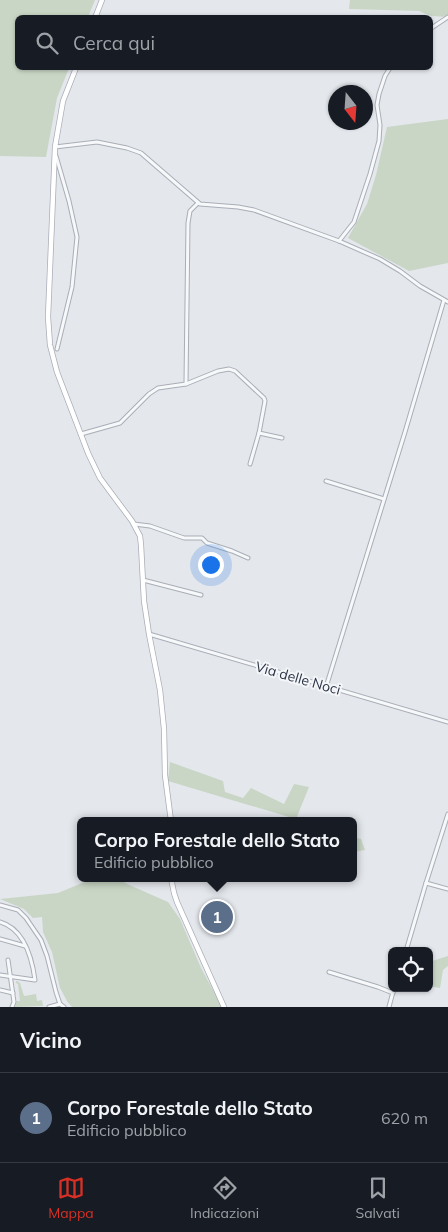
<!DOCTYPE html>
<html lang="it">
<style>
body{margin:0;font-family:Mulish,sans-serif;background:#242831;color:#f1f3f6}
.controls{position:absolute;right:15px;bottom:15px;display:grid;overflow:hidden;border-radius:8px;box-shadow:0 1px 4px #0004}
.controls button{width:45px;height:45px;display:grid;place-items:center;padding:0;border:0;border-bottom:1px solid #363941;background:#171b24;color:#f1f3f6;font:25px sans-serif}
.compass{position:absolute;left:328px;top:85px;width:45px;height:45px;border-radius:50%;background:#171b24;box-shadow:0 1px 4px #0004;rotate:163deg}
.you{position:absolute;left:210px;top:564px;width:18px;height:18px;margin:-12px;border:4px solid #fff;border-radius:50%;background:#1a73e8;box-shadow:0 0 0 8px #1a73e833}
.badge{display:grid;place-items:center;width:32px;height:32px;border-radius:50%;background:#d93025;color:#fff;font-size:16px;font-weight:700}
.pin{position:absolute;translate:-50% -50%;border:2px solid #fff;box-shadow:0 1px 5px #0006}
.popup{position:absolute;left:77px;top:817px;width:280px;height:65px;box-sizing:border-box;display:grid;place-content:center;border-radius:8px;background:#171b24;filter:drop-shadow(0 1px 4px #0005);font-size:16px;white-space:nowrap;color:#9ea1a6}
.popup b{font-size:19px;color:#f1f3f6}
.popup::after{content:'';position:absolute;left:50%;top:100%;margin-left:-10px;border:10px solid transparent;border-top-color:#171b24}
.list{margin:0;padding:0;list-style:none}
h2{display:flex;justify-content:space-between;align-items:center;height:65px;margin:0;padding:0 20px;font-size:21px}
h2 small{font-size:16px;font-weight:400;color:#9ea1a6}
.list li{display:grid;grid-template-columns:32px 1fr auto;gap:15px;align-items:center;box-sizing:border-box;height:90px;padding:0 20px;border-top:1px solid #363941}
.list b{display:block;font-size:19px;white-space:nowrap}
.list p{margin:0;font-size:16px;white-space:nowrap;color:#9ea1a6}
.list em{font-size:16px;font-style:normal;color:#9ea1a6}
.icon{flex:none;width:28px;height:28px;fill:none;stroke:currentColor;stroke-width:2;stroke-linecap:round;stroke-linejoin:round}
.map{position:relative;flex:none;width:448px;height:1007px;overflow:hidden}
.search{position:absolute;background:#171b24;box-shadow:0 1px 4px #0004;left:15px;right:15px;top:15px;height:55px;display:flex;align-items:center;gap:12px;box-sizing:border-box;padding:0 18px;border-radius:8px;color:#9ea1a6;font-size:19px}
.sheet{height:155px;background:#171b24}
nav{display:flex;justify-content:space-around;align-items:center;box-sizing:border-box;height:70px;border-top:1px solid #363941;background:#171b24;font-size:14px;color:#9ea1a6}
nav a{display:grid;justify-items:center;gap:2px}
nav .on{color:#d93025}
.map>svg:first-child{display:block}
.green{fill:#c9d6c5}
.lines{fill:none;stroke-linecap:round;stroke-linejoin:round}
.street-casing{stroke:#a9aeb7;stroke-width:5}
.secondary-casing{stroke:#a9aeb7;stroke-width:6}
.street{stroke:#f7f8fa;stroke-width:3}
.secondary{stroke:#fff;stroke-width:4.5}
.labels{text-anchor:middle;stroke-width:4;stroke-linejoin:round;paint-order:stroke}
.street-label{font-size:14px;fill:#2b3445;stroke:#f4f6f9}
</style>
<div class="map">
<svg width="448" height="1007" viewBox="0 0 448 1007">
<rect width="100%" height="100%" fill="#e4e7ec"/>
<!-- green -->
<g class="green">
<path d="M0 0H95L88 17 18 18V68H69L57 98 46 157 0 156Z"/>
<path d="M350 0H448V17L431 16 419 11 349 9Z"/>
<path d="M448 119V263L409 271 348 238 367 204 376 175 387 127Z"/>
<path d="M170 762 223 781 225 792 243 798 251 788 284 804 294 784 309 787 296 819 168 781Z"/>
<path d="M353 837 361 839 365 850 353 852Z"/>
<path d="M94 878H118L127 884 168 902 180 919 201 968 222 1007H72L67 1001 60 988 52 952 43 932 42 917 33 918 24 909 0 899 58 893Z"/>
<path d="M448 956V966L443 970 440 988 429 986V962Z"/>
<path d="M16 981H17L20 983 24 996 36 994 37 1001 42 1000 43 1006 15 1007 17 1001H20L18 984 16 983Z"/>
</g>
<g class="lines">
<defs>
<g id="street">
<path d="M430 29 448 17"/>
<path d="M55 147 97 142 127 148 141 153 200 204 238 207 254 210 339 241 380 259 400 271 420 286 448 302"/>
<path d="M56 156 69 201 77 237 72 287 57 349"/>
<path d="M339 241 354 222 370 174 379 141 380 125 377 105 379 94 385 76 390 68"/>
<path d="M186 384 188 223 190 211 198 203"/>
<path d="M259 433 282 438"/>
<path d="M81 434 120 423 149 394 158 388 186 384 218 371 229 369 235 371 264 398 265 401 259 433 250 464"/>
<path d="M326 481 384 499"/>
<path d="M134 524 150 526 184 538H202L207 543 232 551 248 558"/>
<path d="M143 580 201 595"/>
<path d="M149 634 448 722"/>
<path d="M326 687 405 432 444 300"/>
<path d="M426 883 448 889"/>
<path d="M0 905 18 910 26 918 41 940 47 956 56 992 60 1004"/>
<path d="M0 922C24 929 32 958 35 980L0 975"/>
<path d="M0 939 25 946"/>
<path d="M406 951 426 883 448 814"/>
<path d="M8 960 14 1002 12 1007"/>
<path d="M329 972 378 987 393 993"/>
<path d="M0 990 13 993"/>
<path d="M49 1007 60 1004 64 1007"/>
<path d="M389 1007 394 988"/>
</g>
<g id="secondary">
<path d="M95 18 102 0"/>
<path d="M76 68 63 101 55 147 48 317 50 345 57 372 88 453 100 478 132 521 140 536 141 545 144 601 149 634 160 690 164 729 165 775 171 821"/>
<path d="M171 878 174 893 177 902 224 1007"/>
</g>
</defs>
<!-- street casing -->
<use href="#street" class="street-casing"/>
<!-- secondary casing -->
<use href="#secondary" class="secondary-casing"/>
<!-- street -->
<use href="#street" class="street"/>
<!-- secondary -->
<use href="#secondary" class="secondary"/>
</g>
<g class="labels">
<!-- street labels -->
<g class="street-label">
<text transform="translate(298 678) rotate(16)" y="5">Via delle Noci</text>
</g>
</g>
</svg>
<div class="controls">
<button><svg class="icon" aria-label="locate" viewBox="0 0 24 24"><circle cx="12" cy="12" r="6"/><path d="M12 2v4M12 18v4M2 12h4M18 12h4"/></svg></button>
</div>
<svg class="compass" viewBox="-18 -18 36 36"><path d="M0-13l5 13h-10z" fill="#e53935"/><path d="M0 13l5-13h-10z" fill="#9ea1a6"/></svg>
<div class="you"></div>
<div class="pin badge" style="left:217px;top:917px;background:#5c6f8a">1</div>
<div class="popup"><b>Corpo Forestale dello Stato</b>Edificio pubblico</div>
<div class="search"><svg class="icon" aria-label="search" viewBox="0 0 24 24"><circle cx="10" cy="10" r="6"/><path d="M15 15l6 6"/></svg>Cerca qui</div>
</div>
<section class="sheet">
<h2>Vicino<small></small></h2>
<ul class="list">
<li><span class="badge" style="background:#5c6f8a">1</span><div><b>Corpo Forestale dello Stato</b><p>Edificio pubblico</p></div><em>620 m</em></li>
</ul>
</section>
<nav>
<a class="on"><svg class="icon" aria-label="map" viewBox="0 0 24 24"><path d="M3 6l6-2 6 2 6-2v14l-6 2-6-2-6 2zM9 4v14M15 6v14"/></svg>Mappa</a>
<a><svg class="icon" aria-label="directions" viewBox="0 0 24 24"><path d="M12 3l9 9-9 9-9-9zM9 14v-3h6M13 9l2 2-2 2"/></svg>Indicazioni</a>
<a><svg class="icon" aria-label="saved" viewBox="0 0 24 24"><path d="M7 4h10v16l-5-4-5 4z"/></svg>Salvati</a>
</nav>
